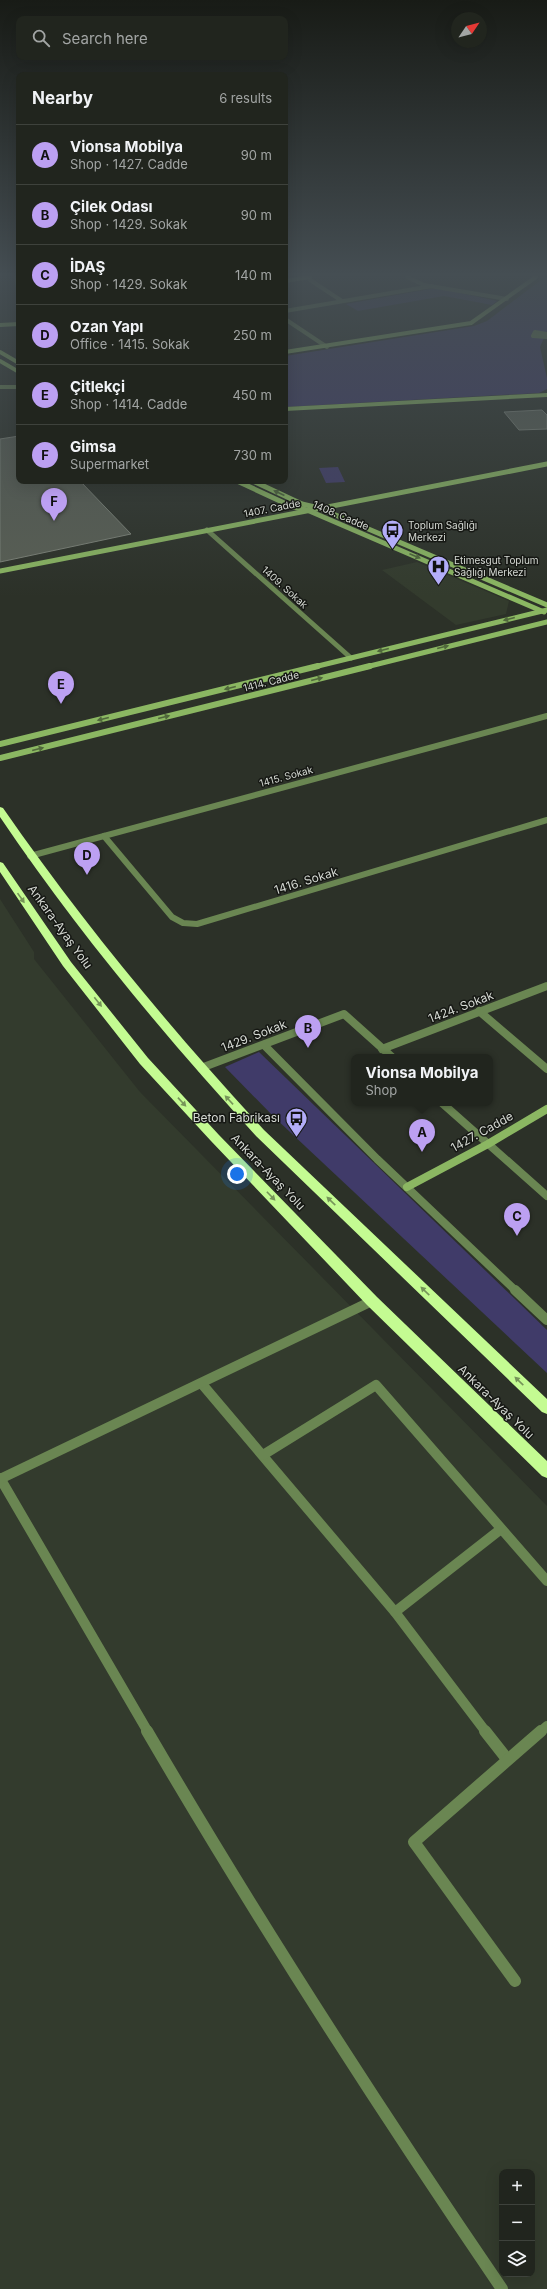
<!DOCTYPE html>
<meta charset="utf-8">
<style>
body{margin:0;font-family:Inter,sans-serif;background:#2d312b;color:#f1f3f6}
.controls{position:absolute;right:12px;bottom:12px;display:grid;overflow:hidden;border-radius:8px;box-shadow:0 4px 16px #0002}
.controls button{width:36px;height:36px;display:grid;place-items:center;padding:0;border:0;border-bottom:1px solid #3e423c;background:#21251e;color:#f1f3f6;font:20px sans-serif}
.compass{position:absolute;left:451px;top:12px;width:36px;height:36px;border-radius:50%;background:#21251e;box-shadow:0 4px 16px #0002;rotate:55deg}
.you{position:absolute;left:237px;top:1174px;width:14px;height:14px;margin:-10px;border:3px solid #fff;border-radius:50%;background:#1a73e8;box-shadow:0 0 0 6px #1a73e833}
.badge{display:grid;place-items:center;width:26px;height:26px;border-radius:50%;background:#bca0f2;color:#111;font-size:13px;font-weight:700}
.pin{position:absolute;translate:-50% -33px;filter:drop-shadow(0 1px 2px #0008)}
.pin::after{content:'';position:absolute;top:21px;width:14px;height:12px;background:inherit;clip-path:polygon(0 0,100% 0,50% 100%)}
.popup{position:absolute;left:351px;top:1054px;width:142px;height:52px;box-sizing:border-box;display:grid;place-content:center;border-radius:8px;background:#21251e;filter:drop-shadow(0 1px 3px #0005);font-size:13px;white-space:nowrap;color:#a2a5a4}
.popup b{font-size:15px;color:#f1f3f6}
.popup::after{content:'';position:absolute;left:50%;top:100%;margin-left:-8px;border:8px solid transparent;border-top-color:#21251e}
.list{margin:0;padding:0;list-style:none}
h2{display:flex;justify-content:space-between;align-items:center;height:52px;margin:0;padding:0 16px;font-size:17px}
h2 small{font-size:13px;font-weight:400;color:#a2a5a4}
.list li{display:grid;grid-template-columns:26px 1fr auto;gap:12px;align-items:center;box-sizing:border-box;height:60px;padding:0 16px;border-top:1px solid #3e423c}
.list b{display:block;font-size:15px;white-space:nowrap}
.list p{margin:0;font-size:13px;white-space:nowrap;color:#a2a5a4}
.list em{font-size:13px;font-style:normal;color:#a2a5a4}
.icon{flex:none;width:22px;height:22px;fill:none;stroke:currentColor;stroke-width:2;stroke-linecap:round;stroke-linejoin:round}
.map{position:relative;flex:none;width:547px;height:2289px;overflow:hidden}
.search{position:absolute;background:#21251e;box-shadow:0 4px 16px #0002;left:16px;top:16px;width:272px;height:44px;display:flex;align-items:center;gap:10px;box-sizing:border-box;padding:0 14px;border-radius:8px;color:#a2a5a4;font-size:15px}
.panel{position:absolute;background:#21251e;box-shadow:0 4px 16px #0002;left:16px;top:72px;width:272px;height:412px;border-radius:8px}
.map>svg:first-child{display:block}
.built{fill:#333b2d;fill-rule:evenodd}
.green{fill:#403b69}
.building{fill:#595f54;stroke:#7d8378}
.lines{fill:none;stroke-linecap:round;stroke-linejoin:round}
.street-far5{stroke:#6a8652;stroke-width:4}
.street-far4{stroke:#6a8652;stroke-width:5}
.street-far3{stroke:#6a8652;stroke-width:6}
.street-far2{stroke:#6a8652;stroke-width:8}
.street-far1{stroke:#6a8652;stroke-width:10}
.street{stroke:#6a8652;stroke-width:12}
.secondary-far3{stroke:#8bb762;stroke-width:4}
.secondary-far2{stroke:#8bb762;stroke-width:5}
.secondary-far1{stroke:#8bb762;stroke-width:6}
.secondary{stroke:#8bb762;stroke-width:8}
.highway{fill:#c4fb92;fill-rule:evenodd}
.oneway{fill:#50683b}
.oneway2{fill:#769559}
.labels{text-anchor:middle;stroke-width:3;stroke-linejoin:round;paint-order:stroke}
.far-street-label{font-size:10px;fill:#d5d9d3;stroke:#161814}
.far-poi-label{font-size:10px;fill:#d5d9d3;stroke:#161814;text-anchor:start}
.street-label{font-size:12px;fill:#d5d9d3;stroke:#161814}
.poi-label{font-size:12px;fill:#d5d9d3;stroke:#161814;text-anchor:end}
</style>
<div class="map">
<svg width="547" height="2289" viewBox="0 0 547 2289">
<rect width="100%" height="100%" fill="#2c3128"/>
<!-- built -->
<g class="built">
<path d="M417 562 509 601 506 614 456 625 382 570Z"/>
<path d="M0 899 34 952V959L140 1092 547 1506V2289H0ZM502 2172H532V2274H502Z"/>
</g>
<!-- green -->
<g class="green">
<path d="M545 277H547V331L540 347 547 378V389L539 393 285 407V356L474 326 487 321Z"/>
<path d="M430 289H442L497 301 492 305 444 296 358 311 346 304Z"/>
<path d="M338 467 345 482 326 483 319 468Z"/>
<path d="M259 1052 547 1330V1373L274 1117 225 1067Z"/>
</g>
<!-- building -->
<g class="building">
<path d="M542 410 547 415V429L519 430 504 412Z"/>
<path d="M19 436V481H80L131 534 0 562V439Z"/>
</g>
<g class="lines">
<!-- street-far5 -->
<g class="street-far5">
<path d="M16 277 19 291"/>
<path d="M407 277 424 285 507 299"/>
<path d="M310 280 342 301"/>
<path d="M285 311 432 286"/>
<path d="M285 319 327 347"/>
<path d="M547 334 535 332 533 336 547 337"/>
<path d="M0 387H19"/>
</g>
<!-- street-far4 -->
<path class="street-far4" d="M207 530 351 658"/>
<!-- street-far3 -->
<g class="street-far3">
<path d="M104 836 172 917 183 923 197 924 547 820"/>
<path d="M30 856 547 716"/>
</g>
<!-- street-far2 -->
<g class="street-far2">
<path d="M479 1011 547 1069"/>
<path d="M264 1045 377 1159 516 1291"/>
<path d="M382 1049 547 986"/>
<path d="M201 1068 344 1014 392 1057"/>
<path d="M442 1103 547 1196"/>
</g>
<!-- street-far1 -->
<g class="street-far1">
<path d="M515 1290 547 1320"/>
<path d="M202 1384 395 1612 486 1732"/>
<path d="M263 1455 376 1385 547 1581"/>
<path d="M0 1478 148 1732"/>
<path d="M0 1479 372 1301"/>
<path d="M395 1612 501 1529"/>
<path d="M540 1732 547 1726"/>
</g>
<!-- street -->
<g class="street">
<path d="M147 1731C258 1921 378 2107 502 2289"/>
<path d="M485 1731 507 1759"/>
<path d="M515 1981 414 1842 541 1731"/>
</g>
<!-- secondary-far3 -->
<g class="secondary-far3">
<path d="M285 281 310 277"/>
<path d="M0 325 19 324"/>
<path d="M0 352 19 363"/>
<path d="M285 352 471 323 536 277"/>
<path d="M0 361 19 372"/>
<path d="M285 409 547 395"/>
</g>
<!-- secondary-far2 -->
<g class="secondary-far2">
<path d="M237 481 293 507 307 510 544 612"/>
<path d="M253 481 302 504 319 508 547 605"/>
<path d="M0 571 547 464"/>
<path d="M314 667 547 610"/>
<path d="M366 667 547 622"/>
</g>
<!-- secondary-far1 -->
<g class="secondary-far1">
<path d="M0 744 318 666"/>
<path d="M0 758 370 666"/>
</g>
<!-- secondary -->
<path class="secondary" d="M407 1187 488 1144 547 1109"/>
<!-- highway -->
<g class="highway">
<path d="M0 807 3 808C82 922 170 1028 264 1130L547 1399V1414L542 1412 256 1136C164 1035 77 931 0 817Z"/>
<path d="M0 862 3 863 71 962 148 1058 219 1135 377 1297 547 1461V1478L542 1476 367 1305 211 1141 140 1064 63 966 0 872Z"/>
</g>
</g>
<!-- one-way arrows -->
<defs><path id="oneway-solid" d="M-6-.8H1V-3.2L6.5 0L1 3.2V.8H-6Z"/></defs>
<g class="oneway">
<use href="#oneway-solid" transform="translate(279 493) rotate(-155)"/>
<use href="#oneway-solid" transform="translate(415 556) rotate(23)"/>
<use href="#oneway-solid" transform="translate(509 619) rotate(166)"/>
<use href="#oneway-solid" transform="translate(443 647) rotate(-14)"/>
<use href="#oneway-solid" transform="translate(383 650) rotate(166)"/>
<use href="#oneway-solid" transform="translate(317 679) rotate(-14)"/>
<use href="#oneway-solid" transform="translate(230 688) rotate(166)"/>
<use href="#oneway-solid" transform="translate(164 717) rotate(-14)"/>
<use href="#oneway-solid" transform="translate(103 719) rotate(166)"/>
<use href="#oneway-solid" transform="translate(38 749) rotate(-14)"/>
</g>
<g class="oneway2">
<use href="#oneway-solid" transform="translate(21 898) rotate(55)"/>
<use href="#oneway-solid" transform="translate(98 1002) rotate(52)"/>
<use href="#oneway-solid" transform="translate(229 1100) rotate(-133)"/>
<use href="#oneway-solid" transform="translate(182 1102) rotate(47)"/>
<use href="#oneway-solid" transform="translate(271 1196) rotate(46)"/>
<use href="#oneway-solid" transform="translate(331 1201) rotate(-136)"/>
<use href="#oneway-solid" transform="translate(425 1291) rotate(-136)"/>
<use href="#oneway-solid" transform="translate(519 1381) rotate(-136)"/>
</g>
<!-- sky -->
<linearGradient id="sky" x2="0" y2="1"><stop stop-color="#181b16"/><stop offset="0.46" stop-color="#454e53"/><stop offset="1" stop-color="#454e53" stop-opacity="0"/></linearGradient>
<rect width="547" height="597" fill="url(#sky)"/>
<!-- icons -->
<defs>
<symbol id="bus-pin" viewBox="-11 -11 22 30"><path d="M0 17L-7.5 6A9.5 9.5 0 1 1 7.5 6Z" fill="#b3adf9" stroke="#161814"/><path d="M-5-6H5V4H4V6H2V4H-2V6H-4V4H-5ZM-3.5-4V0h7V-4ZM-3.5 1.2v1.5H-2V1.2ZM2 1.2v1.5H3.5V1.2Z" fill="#111"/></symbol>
<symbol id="hospital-pin" viewBox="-11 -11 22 30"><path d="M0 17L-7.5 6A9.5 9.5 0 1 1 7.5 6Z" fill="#b3adf9" stroke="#161814"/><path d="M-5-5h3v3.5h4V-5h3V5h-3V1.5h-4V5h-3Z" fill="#111"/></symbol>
</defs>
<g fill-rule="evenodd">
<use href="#bus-pin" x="380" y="518" width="25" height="34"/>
<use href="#hospital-pin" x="426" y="554" width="25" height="34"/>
<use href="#bus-pin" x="284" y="1106" width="25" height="34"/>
</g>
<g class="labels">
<!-- far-street labels -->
<g class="far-street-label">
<text transform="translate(272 508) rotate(-11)" y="4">1407. Cadde</text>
<text transform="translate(341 515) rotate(23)" y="4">1408. Cadde</text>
<text transform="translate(285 587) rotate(42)" y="4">1409. Sokak</text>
<text transform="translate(271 681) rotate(-14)" y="4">1414. Cadde</text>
<text transform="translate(286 776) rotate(-15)" y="4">1415. Sokak</text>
</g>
<!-- far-poi labels -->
<g class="far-poi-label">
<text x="408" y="529">Toplum Sağlığı<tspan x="408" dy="12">Merkezi</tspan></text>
<text x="454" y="564">Etimesgut Toplum<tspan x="454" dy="12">Sağlığı Merkezi</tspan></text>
</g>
<!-- street labels -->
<g class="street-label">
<text transform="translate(306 881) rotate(-17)" y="4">1416. Sokak</text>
<text transform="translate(60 927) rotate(54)" y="4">Ankara-Ayaş Yolu</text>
<text transform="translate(461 1007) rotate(-21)" y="4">1424. Sokak</text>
<text transform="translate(254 1036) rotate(-21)" y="4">1429. Sokak</text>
<text transform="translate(482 1132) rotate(-29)" y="4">1427. Cadde</text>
<text transform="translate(268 1172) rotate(46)" y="4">Ankara-Ayaş Yolu</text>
<text transform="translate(496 1402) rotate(44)" y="4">Ankara-Ayaş Yolu</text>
</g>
<!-- poi labels -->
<g class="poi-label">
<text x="280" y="1122">Beton Fabrikası</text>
</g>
</g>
</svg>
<div class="controls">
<button>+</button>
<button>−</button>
<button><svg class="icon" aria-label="layers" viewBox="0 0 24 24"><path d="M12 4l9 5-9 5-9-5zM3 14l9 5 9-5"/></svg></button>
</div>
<svg class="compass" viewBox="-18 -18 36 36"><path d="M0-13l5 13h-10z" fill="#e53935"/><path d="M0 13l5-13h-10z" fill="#a2a5a4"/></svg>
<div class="you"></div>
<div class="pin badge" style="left:422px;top:1152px">A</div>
<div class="popup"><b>Vionsa Mobilya</b>Shop</div>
<div class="pin badge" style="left:308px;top:1048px">B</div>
<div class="pin badge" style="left:517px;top:1236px">C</div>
<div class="pin badge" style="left:87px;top:875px">D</div>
<div class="pin badge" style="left:61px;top:704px">E</div>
<div class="pin badge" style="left:54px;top:521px">F</div>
<div class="search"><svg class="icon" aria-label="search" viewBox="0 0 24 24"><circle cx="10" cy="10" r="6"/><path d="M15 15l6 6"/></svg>Search here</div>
<section class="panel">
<h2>Nearby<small>6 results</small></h2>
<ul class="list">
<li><span class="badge">A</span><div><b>Vionsa Mobilya</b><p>Shop · 1427. Cadde</p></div><em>90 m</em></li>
<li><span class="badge">B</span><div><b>Çilek Odası</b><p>Shop · 1429. Sokak</p></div><em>90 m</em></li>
<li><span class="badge">C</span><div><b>İDAŞ</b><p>Shop · 1429. Sokak</p></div><em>140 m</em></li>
<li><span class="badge">D</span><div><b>Ozan Yapı</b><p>Office · 1415. Sokak</p></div><em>250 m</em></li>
<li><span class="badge">E</span><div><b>Çitlekçi</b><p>Shop · 1414. Cadde</p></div><em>450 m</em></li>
<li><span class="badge">F</span><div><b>Gimsa</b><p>Supermarket</p></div><em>730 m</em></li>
</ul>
</section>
</div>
